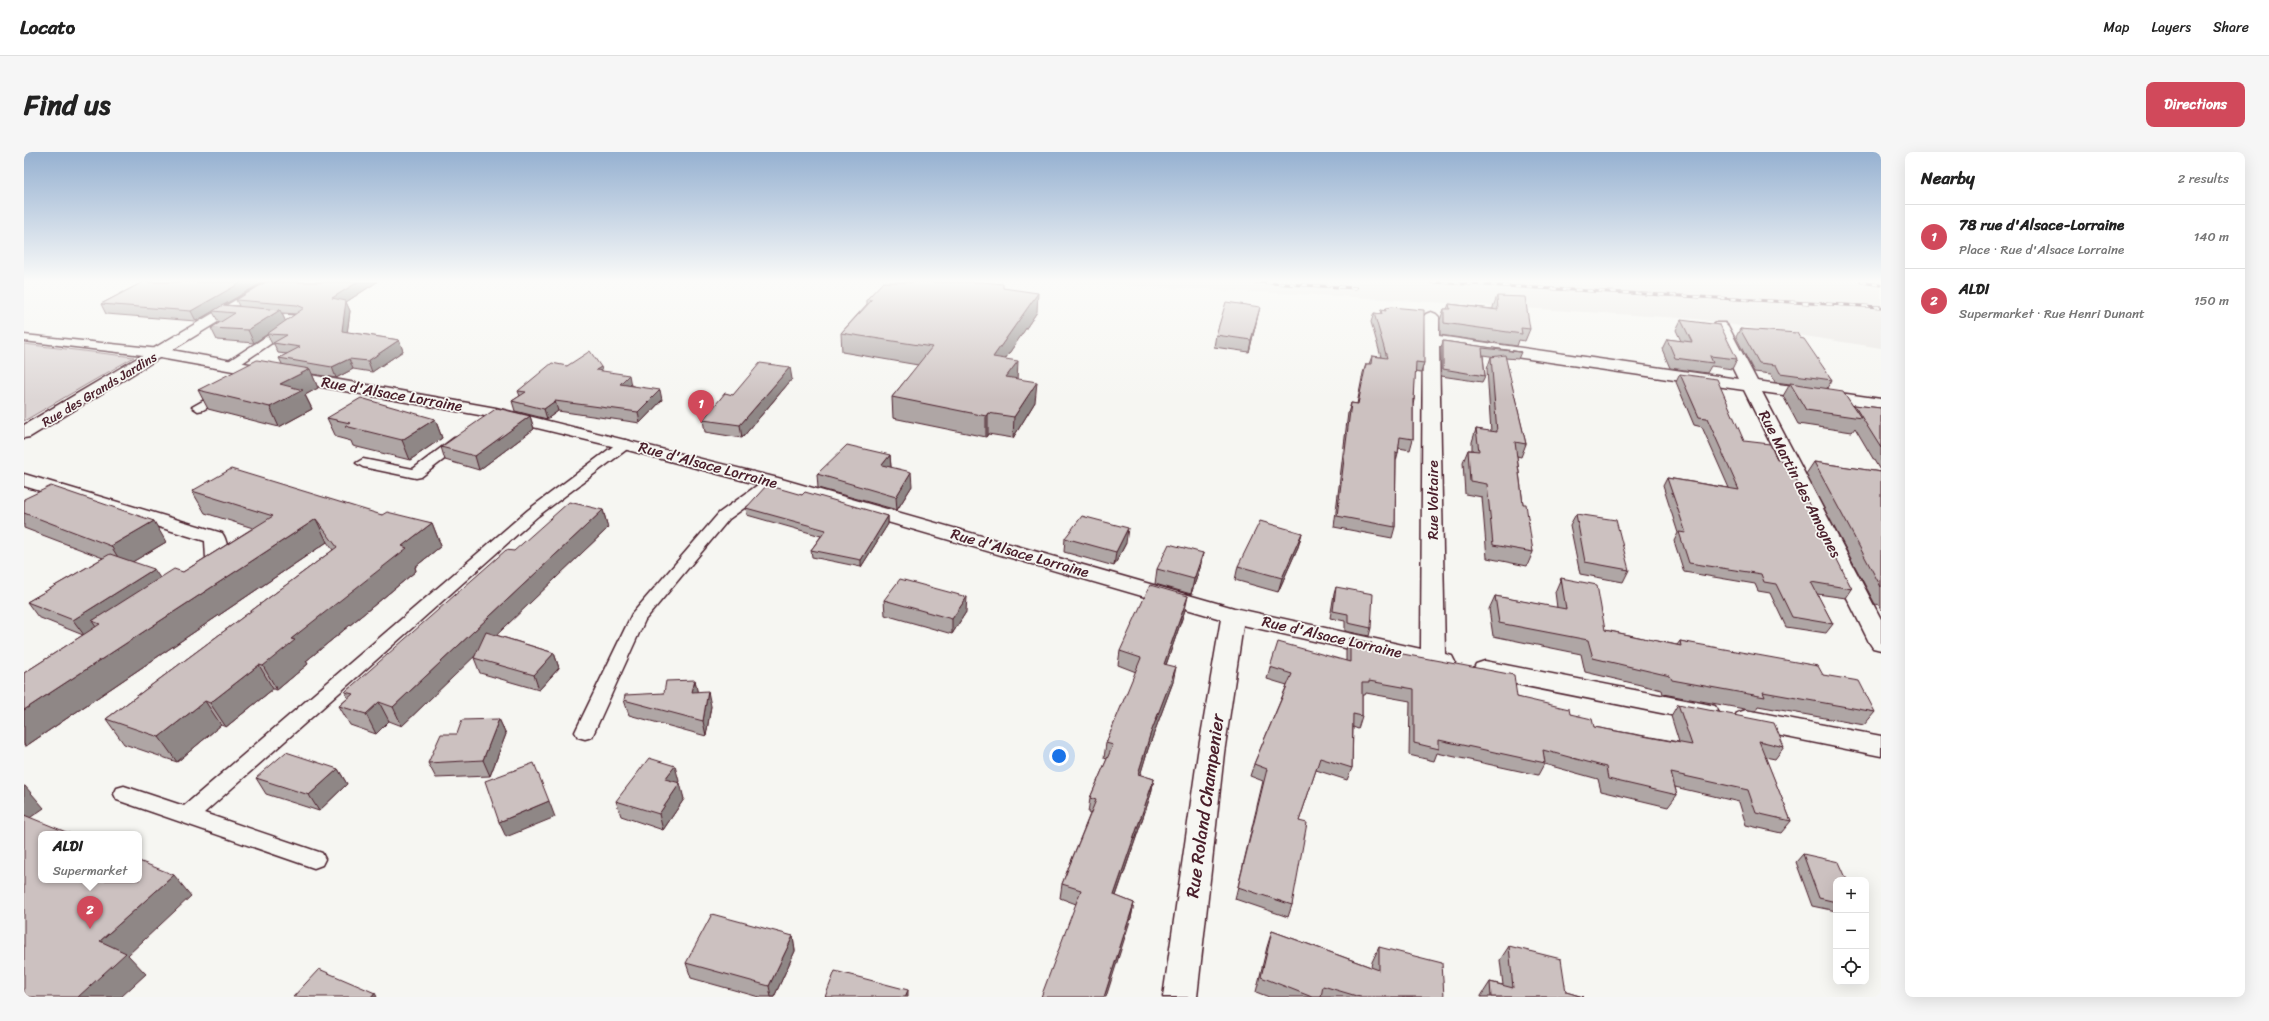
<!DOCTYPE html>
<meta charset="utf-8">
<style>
body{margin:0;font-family:Sriracha,sans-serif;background:#f6f6f6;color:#222}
.controls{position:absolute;right:12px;bottom:12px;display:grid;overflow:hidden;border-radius:8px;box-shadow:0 4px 16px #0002}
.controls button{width:36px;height:36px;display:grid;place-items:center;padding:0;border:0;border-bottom:1px solid #e0e0e0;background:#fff;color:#222;font:20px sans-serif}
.you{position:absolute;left:1035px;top:604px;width:14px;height:14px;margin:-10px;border:3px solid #fff;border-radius:50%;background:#1a73e8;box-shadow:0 0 0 6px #1a73e833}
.badge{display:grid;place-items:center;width:26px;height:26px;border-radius:50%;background:#d1495b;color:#fff;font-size:13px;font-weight:700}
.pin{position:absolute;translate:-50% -33px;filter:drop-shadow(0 1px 2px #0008)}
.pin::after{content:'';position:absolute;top:21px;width:14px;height:12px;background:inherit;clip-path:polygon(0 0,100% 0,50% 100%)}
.popup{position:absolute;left:14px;top:679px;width:104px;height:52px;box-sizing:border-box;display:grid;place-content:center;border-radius:8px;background:#fff;filter:drop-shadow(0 1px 3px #0005);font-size:13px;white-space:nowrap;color:#767676}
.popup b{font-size:15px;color:#222}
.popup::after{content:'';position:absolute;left:50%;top:100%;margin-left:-8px;border:8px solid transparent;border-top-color:#fff}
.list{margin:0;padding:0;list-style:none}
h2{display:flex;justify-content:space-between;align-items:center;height:52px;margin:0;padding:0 16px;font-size:17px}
h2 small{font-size:13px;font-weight:400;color:#767676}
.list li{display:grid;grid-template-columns:26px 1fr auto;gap:12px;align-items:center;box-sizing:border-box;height:64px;padding:0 16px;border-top:1px solid #e0e0e0}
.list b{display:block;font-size:15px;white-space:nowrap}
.list p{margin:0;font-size:13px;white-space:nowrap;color:#767676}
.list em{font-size:13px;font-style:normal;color:#767676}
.icon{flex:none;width:22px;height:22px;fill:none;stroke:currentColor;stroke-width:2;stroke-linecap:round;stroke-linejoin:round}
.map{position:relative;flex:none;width:1857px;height:845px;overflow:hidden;border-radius:8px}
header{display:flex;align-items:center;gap:24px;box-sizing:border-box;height:56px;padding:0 20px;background:#fff;border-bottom:1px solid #e0e0e0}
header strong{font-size:19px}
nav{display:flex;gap:22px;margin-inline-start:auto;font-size:14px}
.intro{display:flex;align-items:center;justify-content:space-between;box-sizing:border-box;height:96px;padding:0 24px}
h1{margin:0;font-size:28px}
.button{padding:10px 18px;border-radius:8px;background:#d1495b;color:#fff;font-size:14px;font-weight:700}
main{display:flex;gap:24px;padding:0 24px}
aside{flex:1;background:#fff;border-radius:8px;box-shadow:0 4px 16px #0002}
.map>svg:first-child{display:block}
.built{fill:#e9e6e3}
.green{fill:#ddd6d5;stroke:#947a80}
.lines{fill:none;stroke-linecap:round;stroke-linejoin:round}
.service-casing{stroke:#4a1f2b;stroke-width:3}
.minor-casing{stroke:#4a1f2b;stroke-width:3}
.secondary-casing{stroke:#4a1f2b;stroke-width:3}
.service{fill:#f6f6f2;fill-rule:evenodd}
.minor{fill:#f6f6f2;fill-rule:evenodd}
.secondary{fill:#f6f6f2;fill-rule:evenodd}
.rail-casing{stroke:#4a1f2b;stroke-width:3}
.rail{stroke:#f6f6f2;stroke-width:2;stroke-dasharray:6;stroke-linecap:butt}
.wall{fill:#afa6a5;stroke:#4a1f2b;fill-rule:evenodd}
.shaded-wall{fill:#8f8786;stroke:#4a1f2b}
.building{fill:#ccc1c0;stroke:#4a1f2b}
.labels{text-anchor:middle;stroke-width:3.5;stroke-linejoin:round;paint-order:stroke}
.far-street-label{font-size:13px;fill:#4a1f2b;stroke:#f6f6f2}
.street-label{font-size:15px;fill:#4a1f2b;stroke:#f6f6f2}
.near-street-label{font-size:18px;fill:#4a1f2b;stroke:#f6f6f2}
</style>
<header>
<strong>Locato</strong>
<nav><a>Map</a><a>Layers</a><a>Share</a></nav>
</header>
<div class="intro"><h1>Find us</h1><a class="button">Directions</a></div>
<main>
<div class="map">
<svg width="1857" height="845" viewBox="0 0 1857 845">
<rect width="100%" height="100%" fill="#f6f6f2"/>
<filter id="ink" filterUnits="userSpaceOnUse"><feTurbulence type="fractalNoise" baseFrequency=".025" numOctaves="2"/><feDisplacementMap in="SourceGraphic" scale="8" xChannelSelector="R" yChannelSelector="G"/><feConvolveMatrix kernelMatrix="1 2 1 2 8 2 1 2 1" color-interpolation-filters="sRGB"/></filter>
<g filter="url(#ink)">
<!-- built -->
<path class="built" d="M1038 130H1857V196L1672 167 1313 144Z"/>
<!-- green -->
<path class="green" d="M0 192 110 205 0 269Z"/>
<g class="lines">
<defs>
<g id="service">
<path d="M237 161 277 164 283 167 211 216H203L201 213 203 210 266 169 233 166 231 164Z"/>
<path d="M0 183 136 197 142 201 136 205 0 189Z"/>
<path d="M200 237 204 238 206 241 204 244 179 258 174 259 168 255Z"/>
<path d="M435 285 440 286 442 289 440 292 397 325 392 326 339 315 332 311 339 307 389 317 430 286Z"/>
<path d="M601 288 606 289 608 292 606 295 514 364 180 661 298 701 301 707 298 713 290 716 93 648 90 642 93 636 100 634 160 654 504 358 596 289Z"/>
<path d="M747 326 754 330 752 333 705 367 621 468 568 585 561 587 554 585 551 580 608 462 695 361 742 327Z"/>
</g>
<g id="minor">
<path d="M1407 160 1412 162 1415 165V184L1714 227 1688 174 1691 171H1701L1704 174 1733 229 1857 247V257L1738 240 1857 467V498L1849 496 1845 490 1720 238 1415 194 1421 502 1428 504 1431 510 1428 516 1419 518 1219 473 1200 601 1173 845H1139L1174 601 1197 467 740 334 596 296 472 266 136 206 130 204 128 201 130 198 136 196 472 256 754 326 1210 456 1397 497 1399 165 1402 162Z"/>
<path d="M0 322 198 381C203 387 206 405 203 411 198 422 180 428 169 425L166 420 169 415 182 407 181 389 0 334Z"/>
<path d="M1461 509 1682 552 1691 554 1695 561 1691 568 1682 570 1452 524 1449 518 1452 512Z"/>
<path d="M1722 558 1857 584V604L1713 575 1709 568 1713 561Z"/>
</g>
<path id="secondary" d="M242 130H259L6 285 0 286V273Z"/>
</defs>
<!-- service casing -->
<use href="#service" class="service-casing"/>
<!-- minor casing -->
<use href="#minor" class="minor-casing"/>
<!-- secondary casing -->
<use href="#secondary" class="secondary-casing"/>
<!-- service -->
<use href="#service" class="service"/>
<!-- minor -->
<use href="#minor" class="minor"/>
<!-- secondary -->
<use href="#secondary" class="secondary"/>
<defs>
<g id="rail">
<path d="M1230 130 1332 136"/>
<path d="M1407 130 1857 155"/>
<path d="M1837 130 1857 133"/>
</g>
</defs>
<!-- rail casing -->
<use href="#rail" class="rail-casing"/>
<!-- rail -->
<use href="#rail" class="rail"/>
</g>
<!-- wall -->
<g class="wall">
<path d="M119 130H239L200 153 215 154 212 148 242 130H353L322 150 326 159 323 180 375 188 379 199 348 220 329 217 312 226 288 222 294 236 281 243 288 257 255 275 184 257 174 238 258 212 255 206 263 202 254 201 250 192H248L243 182 230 191 193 188 187 176 195 171 189 160 172 169 82 162 77 152ZM258 161 272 162 261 169Z"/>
<path d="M979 136 1013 160 981 207 993 227 1011 250 989 286 964 282 962 285 869 266 868 245 894 213 818 200 817 181 843 152V147Z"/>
<path d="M1473 144 1506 177 1501 189 1495 188 1493 194 1416 183V168L1420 157H1423L1425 152 1469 157V155Z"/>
<path d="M1361 156 1400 211 1397 221 1391 220 1390 248 1389 253V287L1386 298 1375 296 1374 301 1372 309 1371 375 1368 386 1310 375 1324 261 1327 251 1333 252 1339 221 1342 212H1345L1348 204 1357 205 1347 170 1350 161 1356 162 1357 158 1360 159Z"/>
<path d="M1233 167 1225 200 1190 195 1192 183Z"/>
<path d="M1657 168 1713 207 1708 217 1687 214 1683 221 1646 216 1638 197 1643 187 1657 189 1652 178Z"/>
<path d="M1716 177 1776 186 1808 228 1803 236 1829 254 1830 253 1857 256V458L1855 453 1851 452 1782 322 1790 310 1857 320 1831 276 1828 280 1774 272 1759 244 1766 232 1751 230 1747 222 1730 220 1712 185Z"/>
<path d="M1419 189 1497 200 1494 207 1481 206 1502 292 1497 305 1493 304 1499 352 1509 400 1503 414 1463 406 1458 345 1441 342 1439 310 1444 298H1448V290L1452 277 1467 280 1463 217 1467 205H1472L1459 203 1461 224 1458 230 1417 224V196Z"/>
<path d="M543 214 577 215 578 219 638 248 616 271 534 259 523 267 491 259 488 249 496 244 494 239Z"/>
<path d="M1656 222 1720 289 1753 308 1828 437 1822 446 1793 442 1809 472 1802 481 1762 475 1746 441 1734 439 1731 432 1660 420 1650 389 1654 381 1639 334 1643 326 1705 336 1678 275 1670 273 1652 230Z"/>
<path d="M768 227 718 286 681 280 679 268 709 243Z"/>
<path d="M506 264 510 277 455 318 421 308 417 295Z"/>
<path d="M303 266 411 267 418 286 386 308 329 294 327 289 312 285Z"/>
<path d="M866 303 867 315 888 334 873 358 794 336 793 322Z"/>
<path d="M168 339 358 363 408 371 417 394 391 415 392 419 282 509 284 512 253 538 249 537 202 575 197 573 153 610 100 592 82 567 309 398 303 390 2 594H0V521L59 483 14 465 3 450 79 406 0 376V347L142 390 108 410 136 426 159 420 229 376 181 361Z"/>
<path d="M778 343 864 364V372L837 415 788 405 787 398 797 384 723 363 722 356Z"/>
<path d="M579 358 584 376 472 483 530 501 535 516 515 538 456 521 450 506 451 503 378 574 365 569 352 582 326 573 315 554 324 546 321 540 490 399Z"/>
<path d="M1552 362 1605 418 1599 430 1556 422 1546 373Z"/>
<path d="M1278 381 1274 395 1254 440 1211 428 1214 414Z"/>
<path d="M1041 386 1102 391 1090 414 1040 400Z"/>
<path d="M1179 401 1176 416 1167 442 1131 432 1133 417Z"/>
<path d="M1537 426 1581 478 1653 493 1656 489 1799 523 1851 560 1840 573 1734 554 1731 559 1639 542 1638 538 1561 520 1557 502 1469 484 1465 457 1471 444 1533 456 1531 440Z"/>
<path d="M1312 435 1347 476 1345 484 1321 479V469L1306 466 1310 442Z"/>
<path d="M860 448 942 460 928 482 861 463Z"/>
<path d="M1161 458 1142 513 1149 530 1124 597 1116 623 1130 627 1127 642 1092 744 1110 751 1107 766 1052 752 1036 746 1038 732 1066 662 1064 661 1066 646 1083 607 1080 606 1082 591 1112 520 1094 513 1096 499Z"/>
<path d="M1326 486 1347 496 1493 545 1546 562 1570 575 1655 590 1647 564 1654 552 1760 595 1751 607 1741 605 1767 669 1757 681 1722 673 1715 650 1651 635 1653 643 1644 655 1577 639 1574 627 1520 612 1514 623 1413 601 1410 609 1385 603 1386 549 1342 541 1341 543H1338V564L1334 577 1329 575 1328 616 1323 628 1292 618 1275 669 1268 753 1264 765 1211 747 1239 629 1226 624 1230 612 1263 533 1243 527 1246 515 1322 509V498Z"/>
<path d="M671 528 673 539 687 554 682 584 605 563 600 548 640 541Z"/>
<path d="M475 567 482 582 466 624 412 626 404 611 433 582Z"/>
<path d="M314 617 323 632 295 659 242 642 232 626Z"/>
<path d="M655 629 654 631 660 647 639 678 597 664 592 649Z"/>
<path d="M1779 702 1812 728V759L1788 754 1772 710Z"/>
<path d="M1248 779 1347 815 1348 810 1355 795 1420 845H1245L1232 840 1243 795Z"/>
<path d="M769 784 771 799 750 845H735L667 826 662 811Z"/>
<path d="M1485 794 1542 840 1559 845H1457V844L1466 830 1479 833 1476 808Z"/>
</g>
<!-- shaded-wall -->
<g class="shaded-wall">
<path d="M218 130H239L172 169 167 159Z"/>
<path d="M334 130H353L322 150 326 159 322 190 318 179 308 146Z"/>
<path d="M1014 141 1013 160 969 225V205Z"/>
<path d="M1236 155 1233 167 1225 200 1227 188Z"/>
<path d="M256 158 262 170 230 191 224 178Z"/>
<path d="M375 188 379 199 348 220 344 209Z"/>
<path d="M325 207 329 217 312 226 308 215Z"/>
<path d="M994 209 993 229 982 225Z"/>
<path d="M577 215 580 225 572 218Z"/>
<path d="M766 215 768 227 718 286 716 273Z"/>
<path d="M286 217 294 236 281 243 288 257 255 275 246 255 256 232Z"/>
<path d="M605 223 607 234 596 232Z"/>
<path d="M1013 230 1011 250 989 286 990 265Z"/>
<path d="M636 238 638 248 616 271 614 260Z"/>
<path d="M531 249 534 259 523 267 520 257Z"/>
<path d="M964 261V282L962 285V264Z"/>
<path d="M506 264 510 277 455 318 451 304Z"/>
<path d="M411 267 418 286 386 308 378 288Z"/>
<path d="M866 303 867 316 858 313Z"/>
<path d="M887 320 888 334 873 358 872 345Z"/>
<path d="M579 358 584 376 378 574 369 555Z"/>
<path d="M864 364V372L837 415V408Z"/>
<path d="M292 367 303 390 2 594 0 592V558Z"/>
<path d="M130 369 142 390 100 415 87 394Z"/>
<path d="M408 371 417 394 391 415 392 419 282 509 284 512 253 538 239 514 267 487 378 394Z"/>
<path d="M1104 376 1102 391 1090 414 1092 400Z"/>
<path d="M1278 381 1274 395 1254 440 1258 426Z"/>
<path d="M1179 401 1176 416 1167 442 1170 427Z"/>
<path d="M130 417 140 432 68 469 72 475 60 483 49 468Z"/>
<path d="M1164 444 1161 458 1137 527 1140 512Z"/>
<path d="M943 445 942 460 928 482V467Z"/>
<path d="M530 501 535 516 515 538 510 523Z"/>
<path d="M235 513 249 537 202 575 186 551Z"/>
<path d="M1152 515 1149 530 1124 597 1112 637 1114 622 1126 583Z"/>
<path d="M671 528 674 543 668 540Z"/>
<path d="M684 539 687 554 682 584 679 569Z"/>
<path d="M181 549 197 573 153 610 135 585Z"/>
<path d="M355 550 365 569 352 582 342 562Z"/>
<path d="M475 567 482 582 466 624 459 608Z"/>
<path d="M651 614 655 629 646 643 641 627Z"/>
<path d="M314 617 323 632 295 659 285 643Z"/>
<path d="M1130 627 1127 642 1087 758 1090 743Z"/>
<path d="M656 631 660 647 639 678 635 662Z"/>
<path d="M0 634H1L20 656 0 670Z"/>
<path d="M525 649 531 665 482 685 475 670Z"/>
<path d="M150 723 167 744 104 803 122 822 97 845H54L76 789Z"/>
<path d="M1110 751 1107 766 1082 845H1080Z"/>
<path d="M769 784 771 799 750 845H747L745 834Z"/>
<path d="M884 838V845H881Z"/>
<path d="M351 841 353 845H348Z"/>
</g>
<!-- building -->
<g class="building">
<path d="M119 130H218L167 159 77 152Z"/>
<path d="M242 130H334L308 146 322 149 318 179 375 188 344 209 325 207 308 215 255 206 276 195 249 191 263 183 243 182 280 156 273 153 212 148Z"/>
<path d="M859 130H959L979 132V136L1014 141 969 205 994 209 982 225 1013 230 990 265 964 261 962 264 868 245 908 195 817 181 848 148 843 147Z"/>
<path d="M1473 144 1501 145 1506 177 1497 176 1498 182 1420 171V157H1426L1425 152 1474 158Z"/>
<path d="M1202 150 1236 155 1227 188 1192 183Z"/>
<path d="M199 153 256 158 224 178 187 176 211 161 189 159Z"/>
<path d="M1367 155 1400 158V211L1392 210 1390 248 1389 247V287L1376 285 1374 301 1372 300 1371 375 1313 364 1327 251 1334 252 1342 212H1347L1348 204 1363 206 1350 161 1358 162 1357 158 1362 159 1361 156Z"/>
<path d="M1657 168 1696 173 1713 207 1686 204 1689 211 1651 206 1643 187 1668 190Z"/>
<path d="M1716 177 1773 181 1776 186 1780 187 1808 228 1756 221 1752 213 1735 211Z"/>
<path d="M1419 189 1497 200 1458 196 1461 224 1419 217Z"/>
<path d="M566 199 577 215 572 218 605 223 596 232 636 238 614 260 531 249 520 257 488 249 502 240 494 239 528 211 543 214Z"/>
<path d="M1481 203 1502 292 1491 290 1499 352H1502L1509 400 1469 393 1463 332 1446 329 1444 298 1455 299 1452 277 1473 280 1467 205Z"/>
<path d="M233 208 286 217 256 232 279 238 246 255 174 238Z"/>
<path d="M736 211 766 215 716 273 679 268 701 241 709 243Z"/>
<path d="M1656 222 1693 227 1720 289 1746 292 1753 308 1763 309 1828 437 1787 430 1809 472 1768 465 1752 432 1740 430 1737 422 1665 411 1655 380 1662 381 1643 326 1715 338 1683 266 1675 265Z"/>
<path d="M1766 231 1819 239 1837 266 1782 258Z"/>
<path d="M337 246 411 267 378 288 321 274 326 271 303 266Z"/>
<path d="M1830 253 1857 256V296Z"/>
<path d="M473 256 506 264 451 304 417 295Z"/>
<path d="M823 293 866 303 858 313 887 320 872 345 793 322Z"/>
<path d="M1790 310 1857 320V435Z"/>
<path d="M207 317 358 363 363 360 408 371 378 394 383 396 267 487 271 488 239 514 235 513 186 551 181 549 135 585 82 567 313 395 292 367 0 558V521L76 472 68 469 150 417 159 420 249 364 168 339Z"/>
<path d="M743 333 778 343 781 340 864 364 837 408 787 398 802 378 722 356Z"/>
<path d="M27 334 130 369 87 394 0 361V347Z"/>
<path d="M545 350 579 358 369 555 355 550 342 562 315 554 329 542 321 540 482 398 490 399Z"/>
<path d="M1552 362 1592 368 1605 418 1561 410Z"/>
<path d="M1058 364 1104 376 1092 400 1041 386Z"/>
<path d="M1236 369 1278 381 1258 426 1214 414Z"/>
<path d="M1145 392 1179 401 1170 427 1133 417Z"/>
<path d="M86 402 130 417 49 468 3 450Z"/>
<path d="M1537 426 1573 433 1581 478 1657 494 1656 489 1794 514 1799 523 1835 529 1851 560 1739 540 1741 545 1648 528 1646 524 1569 506 1564 488 1475 471 1471 444 1542 457Z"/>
<path d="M876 427 943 445 928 467 860 448Z"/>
<path d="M1126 433 1164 444 1140 512 1152 515 1126 583 1114 622 1130 627 1090 743 1110 751 1080 845H1017L1057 738 1038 732 1072 648 1066 646 1089 593 1082 591 1117 506 1096 499Z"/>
<path d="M1312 435 1349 442 1347 476 1324 471V462L1309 459Z"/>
<path d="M462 480 530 501 510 523 450 506Z"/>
<path d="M1326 486 1348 491 1347 496 1490 523 1493 545 1545 557 1546 562 1568 567 1570 575 1668 593 1654 552 1750 571 1760 595 1735 589 1767 669 1732 661 1724 638 1647 621 1653 643 1584 627 1582 615 1519 598 1521 611 1415 588V597L1390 591V537L1345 529V531H1338V564L1329 562 1328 616 1296 606 1275 669 1283 671 1268 753 1214 735 1243 617 1230 612 1268 522 1246 515 1254 490 1326 510Z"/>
<path d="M671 528 668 540 684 539 679 569 600 548 601 543 640 541 642 529Z"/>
<path d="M475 567 459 608 404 611 417 582H433L438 568Z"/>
<path d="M262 600 314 617 285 643 232 626Z"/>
<path d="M625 606 651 614 641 627 656 631 635 662 592 649Z"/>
<path d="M510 611 525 649 475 670 461 629Z"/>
<path d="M0 663 47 682H17V728H115V709L150 723 76 789 102 801 54 845H0Z"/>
<path d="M1779 702 1815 710 1823 728H1812V750L1795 746Z"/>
<path d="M688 762 769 784 745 834 662 811Z"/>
<path d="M1248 779 1355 818V795L1418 811 1420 845H1336L1299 834 1297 845H1288L1237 825Z"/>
<path d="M1485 794 1537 807 1542 840 1559 845H1467L1466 830 1489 836Z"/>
<path d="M295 817 351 841 348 845H269Z"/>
<path d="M811 819 884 838 881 845H801Z"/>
</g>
</g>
<!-- sky -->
<linearGradient id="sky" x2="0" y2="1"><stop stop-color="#96b1d1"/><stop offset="0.52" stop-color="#fbfbf9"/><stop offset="1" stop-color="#fbfbf9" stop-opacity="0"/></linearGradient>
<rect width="1857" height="248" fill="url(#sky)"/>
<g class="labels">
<!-- far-street labels -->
<g class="far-street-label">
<text transform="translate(75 237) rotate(-31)" y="5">Rue des Grands Jardins</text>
</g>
<!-- street labels -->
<g class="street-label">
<text transform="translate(368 242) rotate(10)" y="5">Rue d'Alsace Lorraine</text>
<text transform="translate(684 313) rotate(15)" y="5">Rue d'Alsace Lorraine</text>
<text transform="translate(1776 332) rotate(63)" y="5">Rue Martin des Amognes</text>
<text transform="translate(1409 348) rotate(-90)" y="5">Rue Voltaire</text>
<text transform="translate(996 401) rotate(16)" y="5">Rue d'Alsace Lorraine</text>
<text transform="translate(1308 485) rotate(13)" y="5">Rue d'Alsace Lorraine</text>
</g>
<!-- near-street labels -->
<g class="near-street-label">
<text transform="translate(1181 654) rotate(-82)" y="6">Rue Roland Champenier</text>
</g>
</g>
</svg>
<div class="controls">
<button>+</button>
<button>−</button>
<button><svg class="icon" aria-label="locate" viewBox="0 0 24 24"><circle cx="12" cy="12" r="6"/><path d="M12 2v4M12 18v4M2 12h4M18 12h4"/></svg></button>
</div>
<div class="you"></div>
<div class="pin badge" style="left:677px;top:271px">1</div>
<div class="pin badge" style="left:66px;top:777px">2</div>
<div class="popup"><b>ALDI</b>Supermarket</div>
</div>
<aside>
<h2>Nearby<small>2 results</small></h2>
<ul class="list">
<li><span class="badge">1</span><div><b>78 rue d'Alsace-Lorraine</b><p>Place · Rue d'Alsace Lorraine</p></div><em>140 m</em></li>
<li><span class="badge">2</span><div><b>ALDI</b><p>Supermarket · Rue Henri Dunant</p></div><em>150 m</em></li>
</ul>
</aside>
</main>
